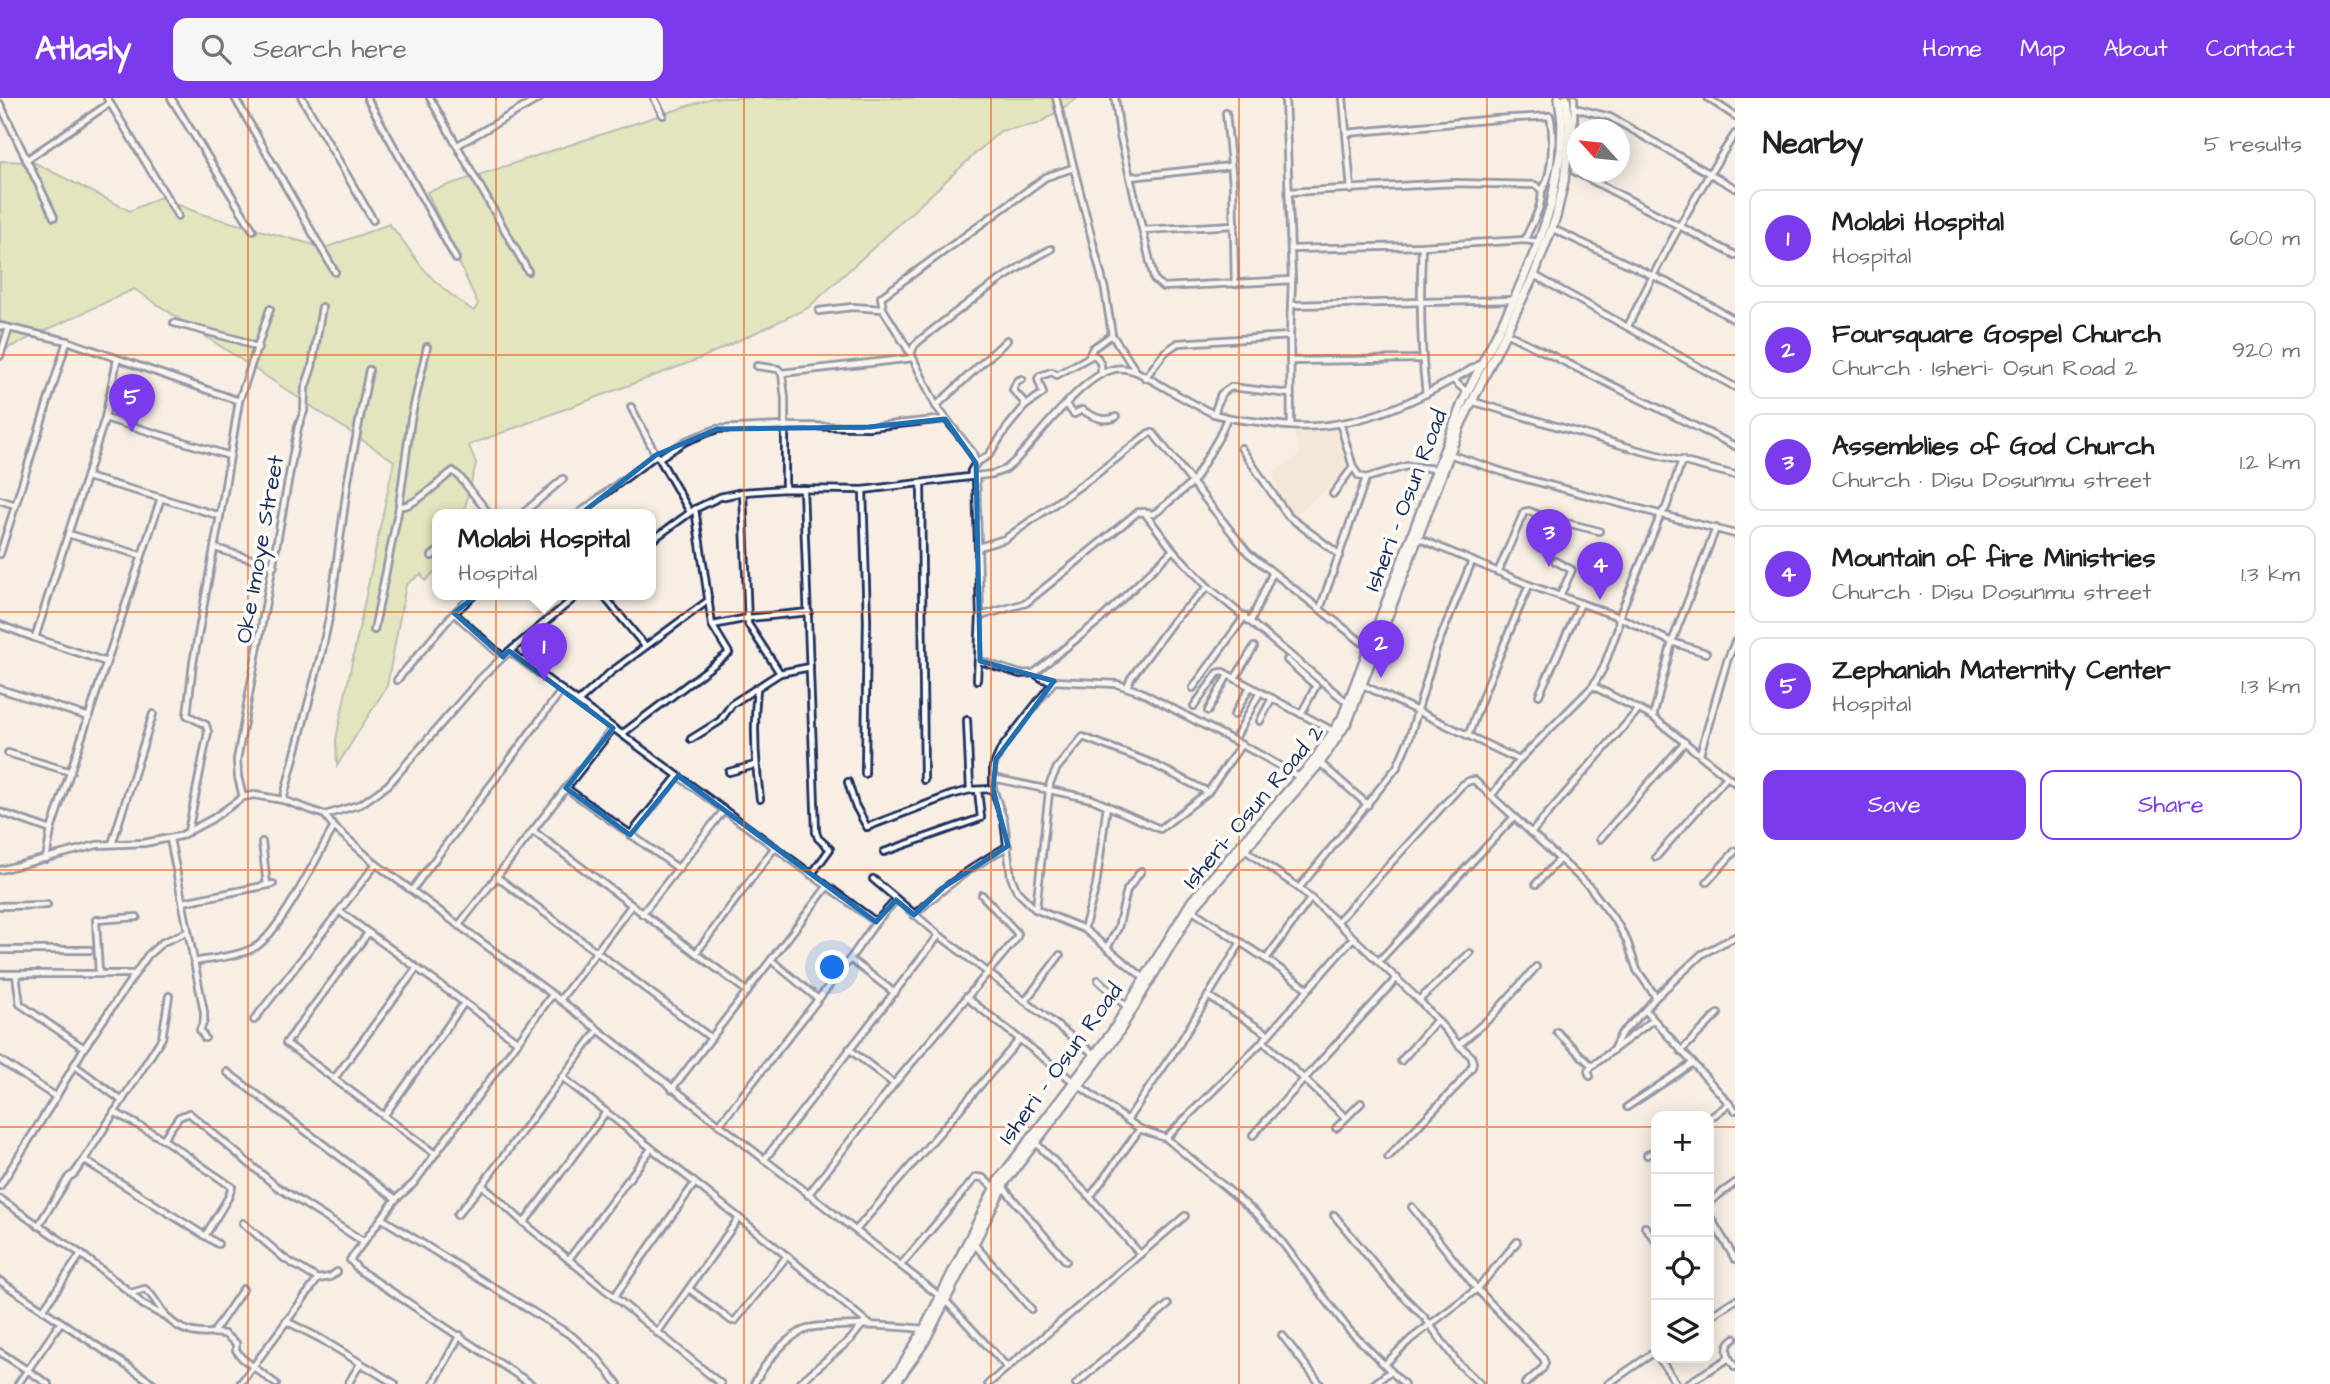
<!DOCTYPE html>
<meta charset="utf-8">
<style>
body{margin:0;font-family:"Architects Daughter",sans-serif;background:#f6f6f6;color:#202124}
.controls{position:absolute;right:21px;bottom:21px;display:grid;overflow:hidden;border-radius:14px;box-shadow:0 4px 18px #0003}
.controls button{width:63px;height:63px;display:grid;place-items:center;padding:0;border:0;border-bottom:2px solid #e0e0e0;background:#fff;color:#202124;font:35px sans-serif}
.compass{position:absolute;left:1567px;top:21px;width:63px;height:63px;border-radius:50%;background:#fff;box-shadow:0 4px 18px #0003;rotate:297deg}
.you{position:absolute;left:833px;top:870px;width:24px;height:24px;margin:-18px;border:5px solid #fff;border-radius:50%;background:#1a73e8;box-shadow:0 0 0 10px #1a73e833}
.badge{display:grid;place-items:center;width:46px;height:46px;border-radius:50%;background:#7c3aed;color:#fff;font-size:23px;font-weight:700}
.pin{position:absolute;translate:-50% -58px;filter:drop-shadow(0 2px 4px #0008)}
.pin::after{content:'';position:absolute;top:37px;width:24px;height:21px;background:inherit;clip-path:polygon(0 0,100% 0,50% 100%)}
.popup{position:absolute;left:432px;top:411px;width:224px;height:91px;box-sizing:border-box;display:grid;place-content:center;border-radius:14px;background:#fff;filter:drop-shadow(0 2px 5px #0005);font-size:23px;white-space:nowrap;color:#757577}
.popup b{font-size:26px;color:#202124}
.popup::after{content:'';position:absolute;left:50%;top:100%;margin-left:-14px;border:14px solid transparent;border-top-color:#fff}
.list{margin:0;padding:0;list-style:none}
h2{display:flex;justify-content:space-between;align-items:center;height:91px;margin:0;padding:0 28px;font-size:30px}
h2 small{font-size:23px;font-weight:400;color:#757577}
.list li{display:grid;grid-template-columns:46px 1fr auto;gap:21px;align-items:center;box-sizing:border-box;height:98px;margin:0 14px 14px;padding:0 14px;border:2px solid #e0e0e0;border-radius:14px}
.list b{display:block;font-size:26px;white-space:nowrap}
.list p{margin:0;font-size:23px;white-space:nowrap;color:#757577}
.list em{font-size:23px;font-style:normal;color:#757577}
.actions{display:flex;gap:14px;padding:21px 28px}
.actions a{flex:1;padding:16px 0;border:2px solid #7c3aed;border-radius:14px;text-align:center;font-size:24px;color:#7c3aed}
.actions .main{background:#7c3aed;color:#fff}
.icon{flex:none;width:38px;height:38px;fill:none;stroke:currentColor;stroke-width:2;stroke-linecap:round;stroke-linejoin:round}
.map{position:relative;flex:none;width:1735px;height:1286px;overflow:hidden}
header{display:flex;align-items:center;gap:42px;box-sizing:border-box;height:98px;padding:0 35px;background:#7c3aed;color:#fff}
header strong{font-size:33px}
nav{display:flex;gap:38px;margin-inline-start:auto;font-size:24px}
.search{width:490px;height:63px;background:#f6f6f6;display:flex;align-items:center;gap:18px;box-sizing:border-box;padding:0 24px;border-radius:14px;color:#757577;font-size:26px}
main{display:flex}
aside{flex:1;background:#fff}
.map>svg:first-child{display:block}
.built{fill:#f2ddcb}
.green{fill:#c7d98e;stroke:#718476;stroke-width:2}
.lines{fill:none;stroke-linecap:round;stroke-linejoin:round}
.minor-casing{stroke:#1b2f5e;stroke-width:10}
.secondary-casing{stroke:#1b2f5e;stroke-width:12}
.minor{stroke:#fdfcf7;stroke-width:4.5}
.secondary{stroke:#fdfcf7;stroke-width:7}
.marked{fill:none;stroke:#1f6fb2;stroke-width:5;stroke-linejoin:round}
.grid{fill:none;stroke:#e8590c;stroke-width:2;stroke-opacity:0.55}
.labels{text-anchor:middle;stroke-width:7;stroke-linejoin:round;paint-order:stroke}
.street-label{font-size:23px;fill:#1b2f5e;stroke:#fdfcf7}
</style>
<header>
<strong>Atlasly</strong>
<div class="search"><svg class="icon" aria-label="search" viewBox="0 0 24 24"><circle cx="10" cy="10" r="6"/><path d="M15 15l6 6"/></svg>Search here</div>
<nav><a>Home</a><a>Map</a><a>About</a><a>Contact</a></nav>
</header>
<main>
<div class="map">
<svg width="1735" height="1286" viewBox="0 0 1735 1286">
<rect width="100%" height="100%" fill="#f8eee3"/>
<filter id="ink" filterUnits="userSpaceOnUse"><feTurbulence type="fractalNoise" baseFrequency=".0143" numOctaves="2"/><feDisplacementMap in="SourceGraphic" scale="14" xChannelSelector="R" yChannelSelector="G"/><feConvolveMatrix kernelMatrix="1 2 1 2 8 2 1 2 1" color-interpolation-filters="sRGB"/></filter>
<g filter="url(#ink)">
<!-- built -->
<path class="built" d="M1335 331 1349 368 1328 390 1292 420 1283 406 1272 374 1300 357 1294 333Z"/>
<!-- green -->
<path class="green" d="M712 0H1078L1038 26 1000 33 808 210 699 261 469 347 476 365 463 417H437V471L425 483 421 476 406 487 387 588 337 668 336 641 394 363 134 191 10 249 0 256V63L33 64 130 113 160 99 201 116 325 150 389 126C402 140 411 155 423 170 437 187 455 201 474 213L478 206 427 94Z"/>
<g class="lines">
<defs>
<g id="minor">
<path d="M107 0 178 118"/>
<path d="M171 0 253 132"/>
<path d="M235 0 335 174"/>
<path d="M302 0 373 122"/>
<path d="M367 0 456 161"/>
<path d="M430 0 528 173"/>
<path d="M654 0 663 17"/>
<path d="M1056 0 1105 192 1112 237 1136 273"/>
<path d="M1115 0 1120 37 1152 172 1154 181 1163 189 1292 182"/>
<path d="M1343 0 1351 92"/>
<path d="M1574 0V73L1735 157"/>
<path d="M1708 0 1735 18"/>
<path d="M0 6 54 119"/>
<path d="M1575 10 1610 19 1735 90"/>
<path d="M1226 15 1233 86 1235 186"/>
<path d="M1347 35 1496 21 1550 18C1554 35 1553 78 1542 92"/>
<path d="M458 47 540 0"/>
<path d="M26 62 110 5"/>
<path d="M1130 79 1231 68"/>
<path d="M1289 94 1454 85 1535 87 1542 92C1542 112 1532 124 1525 142"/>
<path d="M1551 130 1681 191 1735 222"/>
<path d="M1143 132 1235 127"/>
<path d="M1422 148C1420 198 1420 246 1426 296"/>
<path d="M1291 151 1422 148 1525 142 1539 144"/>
<path d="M1534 177 1735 289"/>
<path d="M1291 207 1513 202"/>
<path d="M819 213 852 209 883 211"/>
<path d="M174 225 239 242 258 250"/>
<path d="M0 228 9 230"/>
<path d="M1628 228C1660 162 1695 96 1735 36"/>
<path d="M1506 235 1735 348"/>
<path d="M1290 238 1291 328"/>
<path d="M427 249 411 321 399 408C413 411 440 382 453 373L459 378 490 417"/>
<path d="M911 256 914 248 919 243C961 210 1004 176 1051 151"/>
<path d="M0 258 9 230 67 243"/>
<path d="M1089 258 1093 250 1112 237"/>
<path d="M1290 263 1421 261"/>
<path d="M757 268 778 271 782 275 913 260"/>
<path d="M782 275 785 301V391"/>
<path d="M1145 280 1165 254 1178 245 1290 238 1292 182 1285 0"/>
<path d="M1022 281 1017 283 1013 292 1024 304V309"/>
<path d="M1453 282 1468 295"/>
<path d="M239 303 270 211"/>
<path d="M1471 303 1638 352 1735 377"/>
<path d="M1066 307 1074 316 1082 312C1092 318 1104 325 1116 319"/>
<path d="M936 308 1007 242"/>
<path d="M631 309 656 357"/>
<path d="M1214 316 1221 296 1231 289 1290 296"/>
<path d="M105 320 117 262"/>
<path d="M1340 325 1353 369 1359 378 1366 380 1407 368 1436 371"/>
<path d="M1241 350 1288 418 1340 457"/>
<path d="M1449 356 1515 378 1735 436"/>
<path d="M659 360 690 414"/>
<path d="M976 365 989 357 1006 331 1024 309 1043 295 1038 281 1040 278 1052 274 1057 277 1093 257 1097 259 1101 267V276"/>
<path d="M87 379 161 400"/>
<path d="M971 379V373L976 365 973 355 936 308 911 256 883 211 881 199 1046 79 1073 70"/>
<path d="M976 380 980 518 977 582"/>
<path d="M921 386 924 682"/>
<path d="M803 391 816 734 818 740 830 751 811 777"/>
<path d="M863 392 867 522 865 676"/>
<path d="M743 394 748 526 780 575"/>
<path d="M1333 396 1353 369"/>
<path d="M0 402 15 407"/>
<path d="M1144 414 1173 452 1208 489 1348 605"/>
<path d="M521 417 563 381"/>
<path d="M577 417 656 357 659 360 686 343 717 331 785 328 869 329 945 321"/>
<path d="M220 418 230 358"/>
<path d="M68 436 140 457"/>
<path d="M1418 440 1529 487 1619 519 1672 544 1706 555"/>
<path d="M651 443 695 411 720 399 743 394 785 391 863 392 993 376 1006 371 1015 363C1039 338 1081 280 1111 272 1119 269 1129 271 1137 274 1162 287 1186 303 1212 315 1227 321 1243 322 1259 324 1269 325 1280 328 1290 328 1359 333 1423 300 1480 266"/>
<path d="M979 449 1005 441 1094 378 1149 335H1153L1248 455 1368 549"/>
<path d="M215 450 274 468"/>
<path d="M0 456 67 243 239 303 230 358 105 320 35 540 0 527"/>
<path d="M432 458 437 454"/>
<path d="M1555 463 1572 472 1560 498"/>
<path d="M1498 474 1524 414 1529 413 1550 421 1599 433"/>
<path d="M603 497 645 548"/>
<path d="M1320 511 1366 380"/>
<path d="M454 515 503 559"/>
<path d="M980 518 1026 505 1138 414 1153 416 1158 413 1193 384 1219 339 1227 320"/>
<path d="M1251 523 1272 476"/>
<path d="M713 527 748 520 809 514"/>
<path d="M374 532 399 409"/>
<path d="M35 540 106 564"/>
<path d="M509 553 876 824"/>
<path d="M1287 562 1316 588 1301 616"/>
<path d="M980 563 1020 576 1034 575 1100 522 1173 452"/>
<path d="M1034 575 1043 581 1054 583"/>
<path d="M1235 580 1254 549"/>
<path d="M397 582 454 515 474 497"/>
<path d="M1363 587 1519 662"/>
<path d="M1593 588 1653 619 1735 685"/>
<path d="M1127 589 1131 580 1174 522 1208 489"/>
<path d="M1193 590 1245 518"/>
<path d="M0 591 89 619"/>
<path d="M757 591C753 628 755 664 760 701"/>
<path d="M1539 597 1581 505"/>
<path d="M578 604 611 574 709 502"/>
<path d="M1194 608 1218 575 1223 574 1333 633"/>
<path d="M1208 613 1228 577"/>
<path d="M1234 617 1250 589"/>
<path d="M1653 619 1672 544 1716 430"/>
<path d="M967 622 970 692"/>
<path d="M1260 623 1272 600"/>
<path d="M622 636 729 555 712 527 695 411"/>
<path d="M1237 637 1260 594"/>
<path d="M1468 638 1485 592 1529 487"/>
<path d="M691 641 720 623 732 606 780 575 810 569"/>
<path d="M8 655 71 674"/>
<path d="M1700 656 1727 563 1735 544"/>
<path d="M1320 665 1368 707"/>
<path d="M729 674 755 667"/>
<path d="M993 680 1092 701 1160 731 1208 694 1241 647"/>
<path d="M848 684 855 707 867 729 951 697 970 692 993 691"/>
<path d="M566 690 679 771"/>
<path d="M1492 697 1519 662 1593 588 1603 571 1618 530 1619 519 1661 416 1666 410 1682 362"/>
<path d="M243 699 238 679 237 662 298 329 304 313 305 290 312 269 322 209"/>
<path d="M283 702 322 553 330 515 348 382 369 272"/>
<path d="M0 714 51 732"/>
<path d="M325 717 334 729 376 766 560 902 946 1203 1007 1269"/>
<path d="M533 733 748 894"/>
<path d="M1531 735 1639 611"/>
<path d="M630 737 678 678"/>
<path d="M170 741 204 914V923L200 932 205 940"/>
<path d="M1600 741 1685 644"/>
<path d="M262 744 267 787"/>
<path d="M112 746 153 616"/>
<path d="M1245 752 1299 790 1337 824 1419 902 1459 947 1471 958 1473 964 1472 969 1458 987 1388 1059"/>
<path d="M884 754 981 720 978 692"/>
<path d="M1656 759 1727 679"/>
<path d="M46 761 51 732 161 400 220 418 193 565 187 617 206 627 208 634 188 734"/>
<path d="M0 772 97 747 144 745 180 738 212 721 243 699 254 697 283 702 325 717 361 706 388 687 481 580 503 559 578 497"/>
<path d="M497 779 711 940"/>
<path d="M873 781 939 837 1094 956"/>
<path d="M1707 784 1735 753"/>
<path d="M1536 786 1559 762"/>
<path d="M1299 790 1397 669 1409 641 1436 551 1472 463"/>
<path d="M412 792 562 592"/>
<path d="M183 804 273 786"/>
<path d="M0 808 47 807"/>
<path d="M1036 810 1050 685 1057 670 1083 639 1151 665 1208 694"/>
<path d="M1190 811 1266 861 1308 891"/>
<path d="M339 813 518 944"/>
<path d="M642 816 724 712"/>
<path d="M914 817C943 789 973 768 1008 748"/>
<path d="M1337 824 1462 687 1469 683 1474 682 1589 788 1617 825 1627 843 1637 872 1656 899 1645 912 1735 1012"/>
<path d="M459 827 613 630"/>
<path d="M1084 831 1096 788 1107 707"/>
<path d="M368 835 286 945 435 1056"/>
<path d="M1107 850 1118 830 1127 792 1141 773"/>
<path d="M0 852H90"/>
<path d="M696 855 775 749"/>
<path d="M850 861 895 895"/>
<path d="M1266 861 1311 800"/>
<path d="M771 862 817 900"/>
<path d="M1379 863 1514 719"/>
<path d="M194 864C213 860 239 859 257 848 282 831 317 758 334 729"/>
<path d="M0 876H134"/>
<path d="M99 876 96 822 137 819"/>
<path d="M16 877 20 906 84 950"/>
<path d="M1144 880 1084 831 1035 811 1017 793 1011 779 1004 723 993 691V669L1001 651 1054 583 1117 586 1141 594 1259 656 1299 679"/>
<path d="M1098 882 1128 910"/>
<path d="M1208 898 1268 936"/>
<path d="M966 899 1074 984 1127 1022 1140 1031 1166 1040 1263 943 1353 840"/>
<path d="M1656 899 1702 856 1735 839"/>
<path d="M560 902 631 808"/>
<path d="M1026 902 1060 857"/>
<path d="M1419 902 1470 855"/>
<path d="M254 922 376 766"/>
<path d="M598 932 482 1087 524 1125 721 1286"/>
<path d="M1557 934 1592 968"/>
<path d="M1263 943 1345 1019"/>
<path d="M1459 947 1492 918 1536 869"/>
<path d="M849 951 894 986"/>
<path d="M1613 952 1621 936 1645 912"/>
<path d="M1681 953 1718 916"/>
<path d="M0 962 56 999"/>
<path d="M1401 963 1436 923"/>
<path d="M74 967 121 1002"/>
<path d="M227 974 396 1101"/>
<path d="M1590 978 1588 973 1592 968 1653 922"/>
<path d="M562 979 787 1158 869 1226"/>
<path d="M334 981 416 871"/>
<path d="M672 991 827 789"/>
<path d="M1627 1009 1693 965"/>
<path d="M114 1014 163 1041 232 1089 228 1100 205 1138"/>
<path d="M384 1018 464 905"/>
<path d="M1709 1021 1729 1006"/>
<path d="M1127 1022 1178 948 1241 844"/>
<path d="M719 1027 850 861 876 824 896 802"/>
<path d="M1336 1030 1361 1005"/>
<path d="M1253 1037 1397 880"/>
<path d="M1166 1040 1256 1115 1278 1139 1349 1232 1404 1286"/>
<path d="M163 1041 179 1019 189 1015 276 1088 364 1144"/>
<path d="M1036 1045 1090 1099 1140 1156"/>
<path d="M1647 1057 1656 1053"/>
<path d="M84 1062 218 1146"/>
<path d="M764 1062 939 837"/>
<path d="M0 1088 56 999 84 950 148 857 163 844 187 834"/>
<path d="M1003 1089 1066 1163"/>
<path d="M808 1097 894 986 1016 841 1018 836 982 797"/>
<path d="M1090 1099 1140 1031"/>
<path d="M0 1101 81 1156 131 1195 145 1191C153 1197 157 1206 163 1214 175 1231 193 1237 213 1235L243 1191"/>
<path d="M1709 1104 1735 1085"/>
<path d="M1412 1109 1477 1191 1543 1260 1545 1265 1543 1270 1525 1286"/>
<path d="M457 1117 482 1087"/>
<path d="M1334 1117 1391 1186 1425 1220 1457 1264 1480 1286"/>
<path d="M1709 1117 1735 1161"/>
<path d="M381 1120 572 1238 598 1261 618 1286"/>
<path d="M243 1125 285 1161 318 1181"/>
<path d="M524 1125 606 1014"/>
<path d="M38 1128 69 1079 74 1076 84 1062 162 940 169 898"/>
<path d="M1645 1129 1656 1143"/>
<path d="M856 1132 1019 942"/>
<path d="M975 1147 1031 1211"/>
<path d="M569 1161 651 1051"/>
<path d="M901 1167 976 1079 983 1080 994 1090"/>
<path d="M0 1183 154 1286"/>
<path d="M689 1191 732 1223H735L787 1158"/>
<path d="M131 1195 142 1206 164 1218"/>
<path d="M614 1199 695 1085"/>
<path d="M43 1212 81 1156"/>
<path d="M1709 1219 1735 1202"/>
<path d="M286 1223 321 1241 395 1286"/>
<path d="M213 1235 224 1236 236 1245V1252L242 1260 276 1286"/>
<path d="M657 1235 739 1120"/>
<path d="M1282 1237 1320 1286"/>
<path d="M0 1254 48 1286"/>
<path d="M1659 1260 1677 1286"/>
<path d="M1729 1260 1735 1269"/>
<path d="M1385 1266 1411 1241 1477 1191 1517 1144"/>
<path d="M18 1286 61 1224"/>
<path d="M240 1286 318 1181 330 1179 337 1174"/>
<path d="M348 1286 360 1266"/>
<path d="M433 1286 460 1237"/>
<path d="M531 1286 359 1172 350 1162 396 1101 414 1085 552 897"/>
<path d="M754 1286C765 1265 786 1237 810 1230 818 1227 828 1228 837 1228 866 1226 894 1228 923 1231"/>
<path d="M798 1286 851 1241 863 1226"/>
<path d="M988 1286 1185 1118"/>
<path d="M1076 1286 1168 1207"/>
<path d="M1374 1286 1391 1273"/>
<path d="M1608 1286 1656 1253"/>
<path d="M1687 1286 1729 1260C1726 1251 1727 1245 1735 1240"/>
</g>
<g id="secondary">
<path d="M888 1286 901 1270 924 1231 998 1083 1112 934 1191 804 1313 664 1342 620 1463 303 1514 202 1539 144 1551 107 1561 52 1562 25 1559 0"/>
<path d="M895 1286 924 1245 1005 1084 1116 939 1192 812 1320 665 1348 623 1461 326 1534 177 1556 119 1564 83 1568 51 1569 25 1566 0"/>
</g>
</defs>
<!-- minor casing -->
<use href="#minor" class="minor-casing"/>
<!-- secondary casing -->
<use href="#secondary" class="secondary-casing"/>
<!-- minor -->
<use href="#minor" class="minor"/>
<!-- secondary -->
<use href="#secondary" class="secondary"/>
</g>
</g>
<!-- marked area -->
<path d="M0 0H1735V1286H0ZM945 321 976 365 980 563 1054 583 996 661 993 691 1008 748 944 789 914 817 896 802 876 824 678 678 630 737 566 690 613 630 509 553 503 559 454 515 656 357 717 331 869 329Z" fill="#f8eee3" fill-opacity=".55" fill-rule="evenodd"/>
<path class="marked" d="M945 321 976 365 980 563 1054 583 996 661 993 691 1008 748 944 789 914 817 896 802 876 824 678 678 630 737 566 690 613 630 509 553 503 559 454 515 656 357 717 331 869 329Z"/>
<!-- grid -->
<path class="grid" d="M248 0V1286M496 0V1286M744 0V1286M991 0V1286M1239 0V1286M1487 0V1286M0 257H1735M0 514H1735M0 772H1735M0 1029H1656M1709 1029H1735"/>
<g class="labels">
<!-- street labels -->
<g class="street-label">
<text transform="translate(1405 402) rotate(-69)" y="8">Isheri - Osun Road</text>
<text transform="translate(259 451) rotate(-80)" y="8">Oke Imoye Street</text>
<text transform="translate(1253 708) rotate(-50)" y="8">Isheri- Osun Road 2</text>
<text transform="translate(1060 965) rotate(-54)" y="8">Isheri - Osun Road</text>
</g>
</g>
</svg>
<div class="controls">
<button>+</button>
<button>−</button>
<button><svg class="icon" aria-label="locate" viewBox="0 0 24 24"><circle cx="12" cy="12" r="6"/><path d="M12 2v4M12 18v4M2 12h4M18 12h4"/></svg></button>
<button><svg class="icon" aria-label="layers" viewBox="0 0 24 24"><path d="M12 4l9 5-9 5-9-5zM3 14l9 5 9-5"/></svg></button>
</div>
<svg class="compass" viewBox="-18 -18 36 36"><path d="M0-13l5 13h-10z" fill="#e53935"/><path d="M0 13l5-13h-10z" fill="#757577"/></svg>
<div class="you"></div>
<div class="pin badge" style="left:544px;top:583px">1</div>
<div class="popup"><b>Molabi Hospital</b>Hospital</div>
<div class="pin badge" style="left:1381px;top:580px">2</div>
<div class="pin badge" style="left:1549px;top:469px">3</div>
<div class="pin badge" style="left:1600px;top:502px">4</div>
<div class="pin badge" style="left:132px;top:334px">5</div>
</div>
<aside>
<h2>Nearby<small>5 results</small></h2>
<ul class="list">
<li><span class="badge">1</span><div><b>Molabi Hospital</b><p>Hospital</p></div><em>600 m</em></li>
<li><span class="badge">2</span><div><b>Foursquare Gospel Church</b><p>Church · Isheri- Osun Road 2</p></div><em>920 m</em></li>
<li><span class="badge">3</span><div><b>Assemblies of God Church</b><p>Church · Disu Dosunmu street</p></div><em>1.2 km</em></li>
<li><span class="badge">4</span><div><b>Mountain of fire Ministries</b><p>Church · Disu Dosunmu street</p></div><em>1.3 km</em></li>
<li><span class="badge">5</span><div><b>Zephaniah Maternity Center</b><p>Hospital</p></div><em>1.3 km</em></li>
</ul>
<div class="actions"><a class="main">Save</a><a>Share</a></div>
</aside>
</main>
